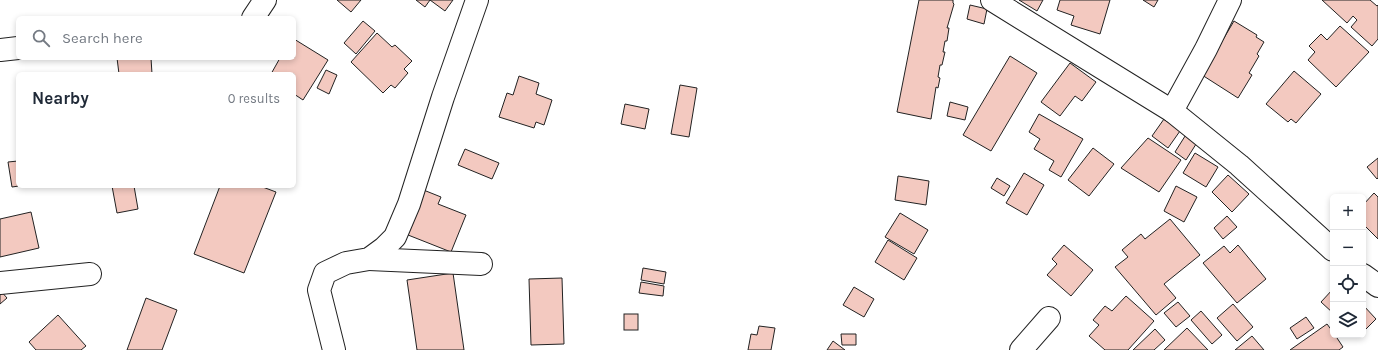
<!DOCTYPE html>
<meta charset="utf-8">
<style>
body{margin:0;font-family:Karla,sans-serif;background:#f2f2f3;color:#1f2937}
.controls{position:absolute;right:12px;bottom:12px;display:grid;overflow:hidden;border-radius:6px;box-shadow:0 2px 6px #0003}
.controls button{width:36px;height:36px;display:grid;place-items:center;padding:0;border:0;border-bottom:1px solid #e0e1e3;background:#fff;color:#1f2937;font:20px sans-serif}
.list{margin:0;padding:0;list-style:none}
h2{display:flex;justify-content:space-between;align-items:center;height:52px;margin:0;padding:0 16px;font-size:17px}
h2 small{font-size:13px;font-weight:400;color:#747a83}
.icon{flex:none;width:22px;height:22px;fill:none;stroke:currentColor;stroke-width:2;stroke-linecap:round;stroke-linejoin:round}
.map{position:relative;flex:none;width:1378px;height:350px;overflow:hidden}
.search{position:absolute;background:#fff;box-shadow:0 2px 6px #0003;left:16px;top:16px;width:280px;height:44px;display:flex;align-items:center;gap:10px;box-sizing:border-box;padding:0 14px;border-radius:6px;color:#747a83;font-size:15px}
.panel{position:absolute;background:#fff;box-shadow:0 2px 6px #0003;left:16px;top:72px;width:280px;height:116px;border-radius:6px}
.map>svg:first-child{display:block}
.building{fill:#f3c9c0;stroke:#222}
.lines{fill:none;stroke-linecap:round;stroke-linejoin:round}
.minor-casing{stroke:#222;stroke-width:24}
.minor{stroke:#fff;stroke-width:22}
</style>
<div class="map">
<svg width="1378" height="350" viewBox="0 0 1378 350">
<rect width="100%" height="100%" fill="#fff"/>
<!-- building -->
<g class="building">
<path d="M337 0H361L351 12Z"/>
<path d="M416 0H453L445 11 430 0 425 7Z"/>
<path d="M919 0H953V3L954 4 947 28H949L947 41H945L943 52H945L942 65H940L938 77 940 78 938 88 936 87 931 119 897 112Z"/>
<path d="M1019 0H1043L1037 11Z"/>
<path d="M1060 0H1110L1100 34 1071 25 1074 16 1057 10Z"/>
<path d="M1143 0H1158L1154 7Z"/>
<path d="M1322 0H1370L1377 6 1378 5V39L1372 46 1351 27 1357 20 1353 16 1347 23Z"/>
<path d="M970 5 987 9 984 24 967 19Z"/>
<path d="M363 21 375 31 356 54 344 43Z"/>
<path d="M1234 21 1257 35 1256 37 1264 42 1257 54 1259 56 1249 73 1252 75 1238 98 1202 75Z"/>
<path d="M1340 26 1369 52 1336 87 1308 60 1315 52 1309 46 1321 34 1327 40Z"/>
<path d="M377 33 392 47 395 45 412 61 404 69 408 73 395 88 391 85 383 93 351 62Z"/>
<path d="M294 39 328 60 303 100 294 94V74H271L280 58H294Z"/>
<path d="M1010 56 1037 73 991 151 963 135Z"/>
<path d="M117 58H151L152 74H119Z"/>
<path d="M1070 63 1096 82 1082 101 1075 96 1060 116 1041 102Z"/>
<path d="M326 70 337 75 329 94 317 88Z"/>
<path d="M1294 71 1321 94 1296 123 1291 119 1288 122 1266 104Z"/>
<path d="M519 76 539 83 536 94 552 100 544 125 536 122 534 128 499 117 507 93 513 95Z"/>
<path d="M680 85 697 88 689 137 671 134Z"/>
<path d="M950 102 968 107 965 120 947 116Z"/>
<path d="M625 104 649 109 645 129 621 124Z"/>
<path d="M1039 114 1083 139 1061 177 1049 170 1054 161 1034 149 1040 139 1029 132Z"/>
<path d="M1164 119 1180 131 1168 148 1152 136Z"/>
<path d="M1187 133 1198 141 1186 160 1175 152Z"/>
<path d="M1148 138 1181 160 1159 192 1121 168Z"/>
<path d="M1093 148 1114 164 1089 196 1068 180Z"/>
<path d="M465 149 499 163 492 179 458 165Z"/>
<path d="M1195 153 1218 167 1206 187 1183 173Z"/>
<path d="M1378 158V178L1377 179 1367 167Z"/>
<path d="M18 161 19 186 12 187 8 162Z"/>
<path d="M1024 173 1044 185 1027 215 1006 203Z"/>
<path d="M1228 175 1249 194 1232 212 1212 192Z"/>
<path d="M898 176 929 181 926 205 895 200Z"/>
<path d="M997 178 1010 186 1004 196 991 188Z"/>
<path d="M112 186H134L138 209 117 213Z"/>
<path d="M220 186H260L276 192 244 273 194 254Z"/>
<path d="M1176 186 1197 197 1184 222 1164 211Z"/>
<path d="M421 189 441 197 438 204 466 215 451 252 403 233Z"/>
<path d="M1374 193 1378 197V239L1363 224V205Z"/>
<path d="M31 212 39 248 0 257V219Z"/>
<path d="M900 213 928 230 914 254 885 237Z"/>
<path d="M1227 216 1237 227 1223 239 1214 228Z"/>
<path d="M1170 219 1200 255 1164 284 1176 298 1156 315 1115 267 1128 257 1122 250 1141 234 1145 239Z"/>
<path d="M888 240 917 258 904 280 875 262Z"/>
<path d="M1064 245 1093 270 1071 296 1047 275 1057 264 1052 259Z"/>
<path d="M1238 245 1266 279 1237 303 1203 263 1224 246 1230 253Z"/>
<path d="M643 268 666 272 664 284 641 280Z"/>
<path d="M453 273 464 350H417L407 280Z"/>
<path d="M562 278 564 344 531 345 529 279Z"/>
<path d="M641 282 664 286 663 296 639 293Z"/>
<path d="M854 287 874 299 864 317 843 305Z"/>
<path d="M1333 289V313L1321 302Z"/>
<path d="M0 290 7 298 0 304Z"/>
<path d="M1126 296 1154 321 1128 350H1105L1089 336 1099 325 1093 320 1105 306 1112 311Z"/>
<path d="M146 298 177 310 162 350H127Z"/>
<path d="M1178 302 1190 316 1176 327 1164 313Z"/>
<path d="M1233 304 1253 327 1237 341 1217 318Z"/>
<path d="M1363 305 1376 319 1363 332Z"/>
<path d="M1201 311 1222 335 1212 344 1191 320Z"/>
<rect x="624" y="314" width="14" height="16"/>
<path d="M58 315 86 346 81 350H36L29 342Z"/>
<path d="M1306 317 1314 328 1297 339 1290 328Z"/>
<path d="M1327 324 1333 332V335H1335L1343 347 1339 350H1290Z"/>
<path d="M759 326 775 328 771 350H748L751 334 757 335Z"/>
<path d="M1187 328 1208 350H1164Z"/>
<path d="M1155 329 1165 340 1154 350H1133Z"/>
<path d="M841 334H856V345H842Z"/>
<path d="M1252 336 1264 350H1235Z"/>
<path d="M833 341 845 350H827Z"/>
</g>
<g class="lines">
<defs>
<g id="minor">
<path d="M992 0 1172 111 1239 165 1333 250"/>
<path d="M253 18 265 0"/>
<path d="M0 50 18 48"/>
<path d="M1172 111 1206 49 1230 0"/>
<path d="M369 259 481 264"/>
<path d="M1363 275 1378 286"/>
<path d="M0 283 90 274"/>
<path d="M334 350 319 290 325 273 346 263 369 259 384 248 395 237 409 204 443 97 477 0"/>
<path d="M1021 350 1049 318"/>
</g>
</defs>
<!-- minor casing -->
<use href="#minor" class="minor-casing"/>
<!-- minor -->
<use href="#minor" class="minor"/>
</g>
</svg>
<div class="controls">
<button>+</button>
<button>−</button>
<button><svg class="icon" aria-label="locate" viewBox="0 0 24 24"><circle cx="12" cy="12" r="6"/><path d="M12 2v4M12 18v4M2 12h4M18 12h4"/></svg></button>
<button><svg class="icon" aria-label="layers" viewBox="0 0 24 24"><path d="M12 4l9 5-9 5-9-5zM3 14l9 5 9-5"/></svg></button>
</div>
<div class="search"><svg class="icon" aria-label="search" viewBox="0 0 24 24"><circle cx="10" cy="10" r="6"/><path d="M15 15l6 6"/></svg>Search here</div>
<section class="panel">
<h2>Nearby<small>0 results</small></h2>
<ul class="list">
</ul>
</section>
</div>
